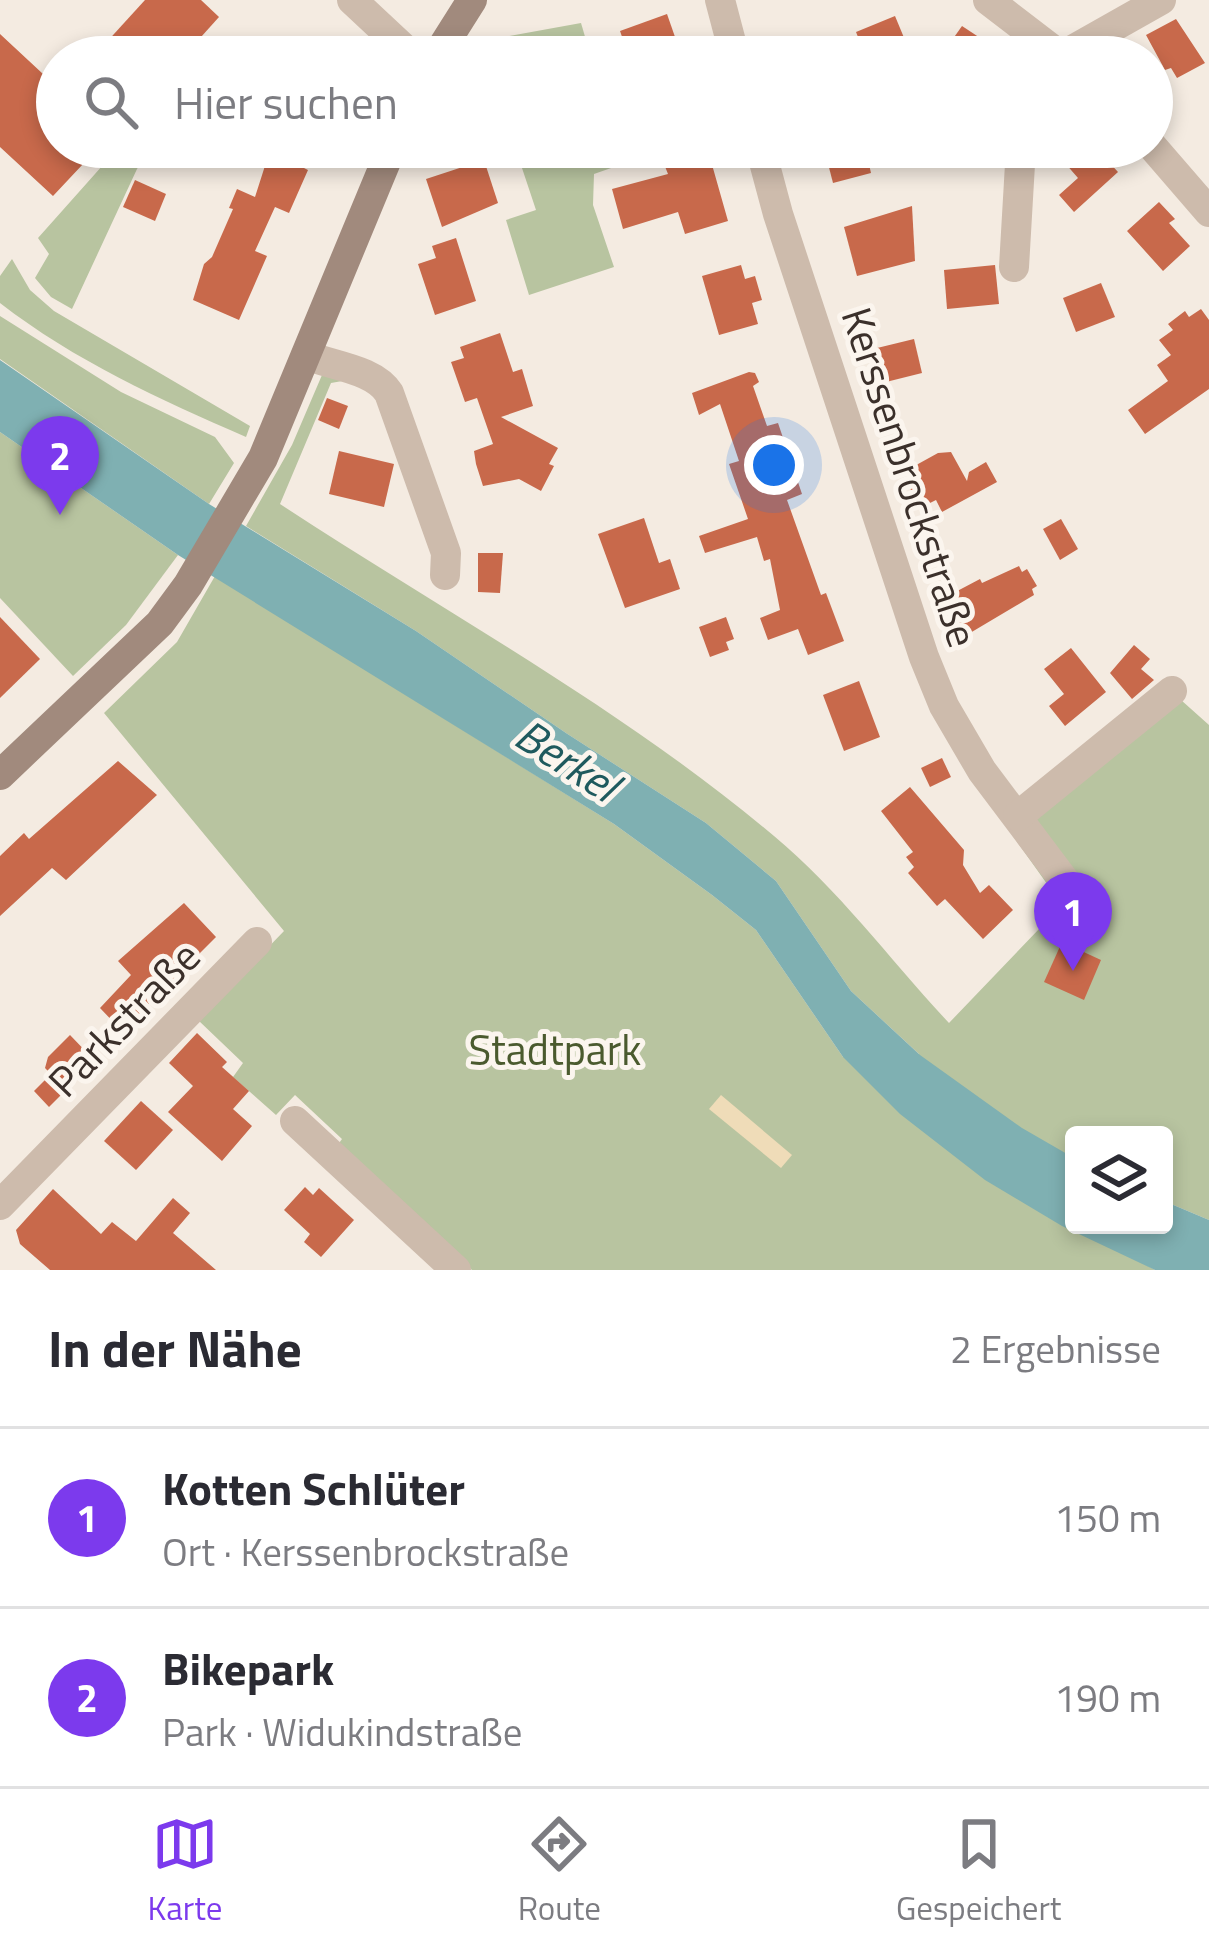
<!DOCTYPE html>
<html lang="de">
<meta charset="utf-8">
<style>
body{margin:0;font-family:"Titillium Web",sans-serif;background:#f7f7f7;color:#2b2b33}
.controls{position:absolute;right:36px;bottom:36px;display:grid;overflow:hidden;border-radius:12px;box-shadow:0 6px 18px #0003}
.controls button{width:108px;height:108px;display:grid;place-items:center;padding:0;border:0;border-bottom:3px solid #e1e1e2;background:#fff;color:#2b2b33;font:60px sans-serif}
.you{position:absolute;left:774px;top:465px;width:42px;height:42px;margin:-30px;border:9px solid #fff;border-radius:50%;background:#1a73e8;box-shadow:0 0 0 18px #1a73e833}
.badge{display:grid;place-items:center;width:78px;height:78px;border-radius:50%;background:#7c3aed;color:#fff;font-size:39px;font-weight:700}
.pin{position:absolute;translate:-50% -99px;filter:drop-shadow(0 3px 6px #0008)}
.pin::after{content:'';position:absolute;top:63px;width:42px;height:36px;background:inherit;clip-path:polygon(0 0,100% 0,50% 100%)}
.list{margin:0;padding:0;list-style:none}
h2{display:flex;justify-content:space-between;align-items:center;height:156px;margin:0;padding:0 48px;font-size:51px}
h2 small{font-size:39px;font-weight:400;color:#7c7c81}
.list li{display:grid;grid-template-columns:78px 1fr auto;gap:36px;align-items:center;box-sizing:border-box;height:180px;padding:0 48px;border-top:3px solid #e1e1e2}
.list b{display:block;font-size:45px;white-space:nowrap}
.list p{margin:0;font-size:39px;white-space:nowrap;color:#7c7c81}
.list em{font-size:39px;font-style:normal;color:#7c7c81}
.icon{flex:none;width:66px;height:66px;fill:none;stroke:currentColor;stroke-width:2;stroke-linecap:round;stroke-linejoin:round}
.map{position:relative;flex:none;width:1209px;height:1270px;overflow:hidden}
.search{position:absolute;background:#fff;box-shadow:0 6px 18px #0003;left:36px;right:36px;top:36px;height:132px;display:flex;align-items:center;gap:30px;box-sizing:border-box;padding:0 42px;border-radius:66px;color:#7c7c81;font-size:45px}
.sheet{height:516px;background:#fff}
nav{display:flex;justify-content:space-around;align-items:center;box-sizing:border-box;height:168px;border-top:3px solid #e1e1e2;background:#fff;font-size:33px;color:#7c7c81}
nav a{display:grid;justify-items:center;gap:6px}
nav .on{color:#7c3aed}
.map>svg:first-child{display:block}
.green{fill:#b8c4a0}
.sand{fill:#efdcb8}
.water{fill:#7fb0b2}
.building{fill:#c8694b}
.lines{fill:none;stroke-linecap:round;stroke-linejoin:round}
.street{stroke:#cdbbac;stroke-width:30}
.secondary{stroke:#a18a7d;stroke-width:30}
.labels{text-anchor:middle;stroke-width:10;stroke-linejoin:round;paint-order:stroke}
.street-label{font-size:42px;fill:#3b302b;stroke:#fbf5ee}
.park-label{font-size:42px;fill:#4a5a2e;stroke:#fbf5ee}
.water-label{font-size:45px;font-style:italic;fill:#1f5a5e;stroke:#fbf5ee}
</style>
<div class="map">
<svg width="1209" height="1270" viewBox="0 0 1209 1270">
<rect width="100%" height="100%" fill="#f4ebe1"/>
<!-- green -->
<g class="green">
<path d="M581 23 591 57H465L476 42Z"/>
<path d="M119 147H152L137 169 72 309 51 297 35 278 49 254 38 238Z"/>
<path d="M515 147H671L594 174 593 205 614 267 529 295 506 220 536 210Z"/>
<path d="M12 259 30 290 54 311 250 426 246 437C159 399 75 361 0 303V276Z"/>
<path d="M0 316 121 392 215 437 234 463 209 504 0 359Z"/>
<path d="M322 375 348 380 331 383 280 504C446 613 622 708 774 836 840 891 891 961 949 1023L1062 905 1013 836 1181 700 1209 725V1220L1164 1201V1135H1074V1225L1155 1270H472L337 1146 342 1139 295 1095 276 1115 233 1077 243 1063 198 1020 284 931 104 713 177 642 215 576 614 824 712 895 756 930 843 1057 919 1054 851 991 776 881 706 823 566 733 416 631 246 526 292 445Z"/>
<path d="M0 432 178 555 126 625 73 676 0 598Z"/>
</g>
<!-- sand -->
<path class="sand" d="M721 1095 792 1155 781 1168 709 1109Z"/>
<!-- water -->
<path class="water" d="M0 360 209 504 416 631 566 733 706 823 776 881 851 991 920 1055 1022 1128 1074 1158V1225H1164V1201L1209 1220V1270H1155L1062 1226 985 1180 900 1114 843 1057 756 930 712 895 614 824 178 555 0 432Z"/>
<!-- building -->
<g class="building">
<path d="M145 0H201L219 17 183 57H93Z"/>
<path d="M667 14 682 57H629L620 31Z"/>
<path d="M895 16 912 57H809L858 37 856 32Z"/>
<path d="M1176 19 1205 63 1177 78 1171 68 1165 70 1146 35Z"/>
<path d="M962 26 1009 57H971L950 43Z"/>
<path d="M0 34 57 87V147H99L53 196 0 147Z"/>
<path d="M271 147H306L298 165 308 170 289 213 275 207 255 251 267 256 239 320 193 300 204 264 212 257 233 209 229 208 237 189 255 197Z"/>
<path d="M698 147H707L728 221 685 234 678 212 623 229 612 189 668 174 664 164 674 161 673 155Z"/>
<path d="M844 147H865L871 173 833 183 825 152Z"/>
<path d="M1051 147H1095L1118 172 1074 212 1059 195 1078 178Z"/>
<path d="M484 160 498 203 442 227 426 179Z"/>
<path d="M135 180 166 194 155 221 123 207Z"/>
<path d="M1159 202 1175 219 1169 223 1190 246 1163 271 1127 231Z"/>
<path d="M912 206 915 261 857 276 844 227Z"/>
<path d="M456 238 476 301 435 315 418 264 436 258 432 246Z"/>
<path d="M741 265 745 279 755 276 762 300 752 303 758 324 719 335 702 276Z"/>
<path d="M995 265 999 304 947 309 944 270Z"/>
<path d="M1101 283 1115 317 1076 332 1063 298Z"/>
<path d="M1201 309 1209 320V389L1145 434 1128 410 1168 381 1157 365 1171 355 1159 340 1173 330 1168 324 1185 311 1189 317Z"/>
<path d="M500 333 513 372 522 369 533 406 501 417 558 448 549 464 554 466 541 491 519 479 483 486 476 464 474 451 493 444 477 398 465 402 451 362 464 358 460 347Z"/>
<path d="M914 339 922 373 882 383 873 349Z"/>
<path d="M749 372 755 373 759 382 753 386 767 426 778 423 802 494 787 500 821 595 826 593 844 641 808 655 798 629 768 640 760 618 780 610 770 559 764 561 757 537 705 553 699 536 748 519 729 464 739 461 720 404 699 415 692 393Z"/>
<path d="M327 398 348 406 339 429 318 420Z"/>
<path d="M339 451 394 464 384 507 329 494Z"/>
<path d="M951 452 967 481 969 472 986 462 997 482 942 512 936 500 920 508 910 488 917 484 909 469 938 453Z"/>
<path d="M644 518 659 563 670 559 680 589 625 608 598 534Z"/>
<path d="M1061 519 1078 549 1060 560 1043 529Z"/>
<path d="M478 553H503L500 593 478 592Z"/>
<path d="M1019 566 1022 572 1027 569 1037 586 1032 589 1034 595 965 636 944 598 980 579 982 583Z"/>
<path d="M0 617 40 659 0 698Z"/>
<path d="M726 617 734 639 726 642 729 650 710 657 699 627Z"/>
<path d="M1134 645 1150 659 1141 669 1154 680 1132 699 1110 673Z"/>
<path d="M1071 648 1106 692 1065 726 1049 706 1064 694 1044 669Z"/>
<path d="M859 681 880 737 844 751 823 695Z"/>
<path d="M942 758 951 777 930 787 921 768Z"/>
<path d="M118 761 157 795 66 880 52 868 0 916V856L24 833 29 839Z"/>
<path d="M910 787 964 850 963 865 980 893 989 885 1013 910 983 939 945 899 937 906 908 873 914 867 906 857 913 852 881 811Z"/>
<path d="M184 903 216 937 122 1031 100 1008 131 975 118 961Z"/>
<path d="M1062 942 1101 960 1084 1000 1044 982Z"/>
<path d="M197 1033 227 1062 222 1067 249 1091 233 1109 252 1126 222 1161 168 1112 193 1086 169 1063Z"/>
<path d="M70 1035 95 1061 49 1107 34 1091 51 1074 45 1068 48 1057Z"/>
<path d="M141 1101 173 1130 136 1170 104 1141Z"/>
<path d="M305 1187 313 1195 319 1188 354 1220 321 1257 304 1242 310 1234 284 1210Z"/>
<path d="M53 1189 101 1234 112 1222 136 1241 173 1198 190 1213 173 1233 216 1270H50L20 1244 16 1230Z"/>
</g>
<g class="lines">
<!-- street -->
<g class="street">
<path d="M352 0 413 57"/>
<path d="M720 0 735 57"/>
<path d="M988 0 1062 57"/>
<path d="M1060 57 1161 0"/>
<path d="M1152 146 1209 212"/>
<path d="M760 147 778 214 924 657 944 706 982 771 1073 892"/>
<path d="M1014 267 1021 147"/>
<path d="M306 355C332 366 374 369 389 393L446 553 445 575"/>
<path d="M1018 816 1172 691"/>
<path d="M295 1121 456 1270"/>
<path d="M0 1205 257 942"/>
</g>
<!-- secondary -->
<g class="secondary">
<path d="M436 57 472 0"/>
<path d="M0 775 160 623 188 585 263 458 392 147"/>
</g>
</g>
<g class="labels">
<!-- street labels -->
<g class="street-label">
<text transform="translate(910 477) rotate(72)" y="15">Kerssenbrockstraße</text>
<text transform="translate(124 1019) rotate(-46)" y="15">Parkstraße</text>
</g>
<!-- park labels -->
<g class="park-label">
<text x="555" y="1065">Stadtpark</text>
</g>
<!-- water labels -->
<g class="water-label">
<text transform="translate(567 760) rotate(33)" y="16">Berkel</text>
</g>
</g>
</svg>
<div class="controls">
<button><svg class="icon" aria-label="layers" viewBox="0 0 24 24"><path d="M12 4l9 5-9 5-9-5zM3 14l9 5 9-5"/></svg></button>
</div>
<div class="you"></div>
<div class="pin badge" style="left:1073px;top:971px">1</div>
<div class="pin badge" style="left:60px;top:515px">2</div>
<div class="search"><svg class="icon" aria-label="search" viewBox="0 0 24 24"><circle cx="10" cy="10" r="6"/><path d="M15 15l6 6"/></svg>Hier suchen</div>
</div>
<section class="sheet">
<h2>In der Nähe<small>2 Ergebnisse</small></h2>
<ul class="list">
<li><span class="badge">1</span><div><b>Kotten Schlüter</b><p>Ort · Kerssenbrockstraße</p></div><em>150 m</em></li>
<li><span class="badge">2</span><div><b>Bikepark</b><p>Park · Widukindstraße</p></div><em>190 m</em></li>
</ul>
</section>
<nav>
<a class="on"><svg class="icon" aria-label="map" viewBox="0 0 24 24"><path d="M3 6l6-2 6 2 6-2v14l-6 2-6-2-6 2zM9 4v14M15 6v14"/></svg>Karte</a>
<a><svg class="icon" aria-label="directions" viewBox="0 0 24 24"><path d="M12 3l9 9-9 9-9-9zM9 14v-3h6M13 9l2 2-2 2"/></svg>Route</a>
<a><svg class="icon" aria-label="saved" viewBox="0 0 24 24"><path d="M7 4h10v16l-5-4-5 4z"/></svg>Gespeichert</a>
</nav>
